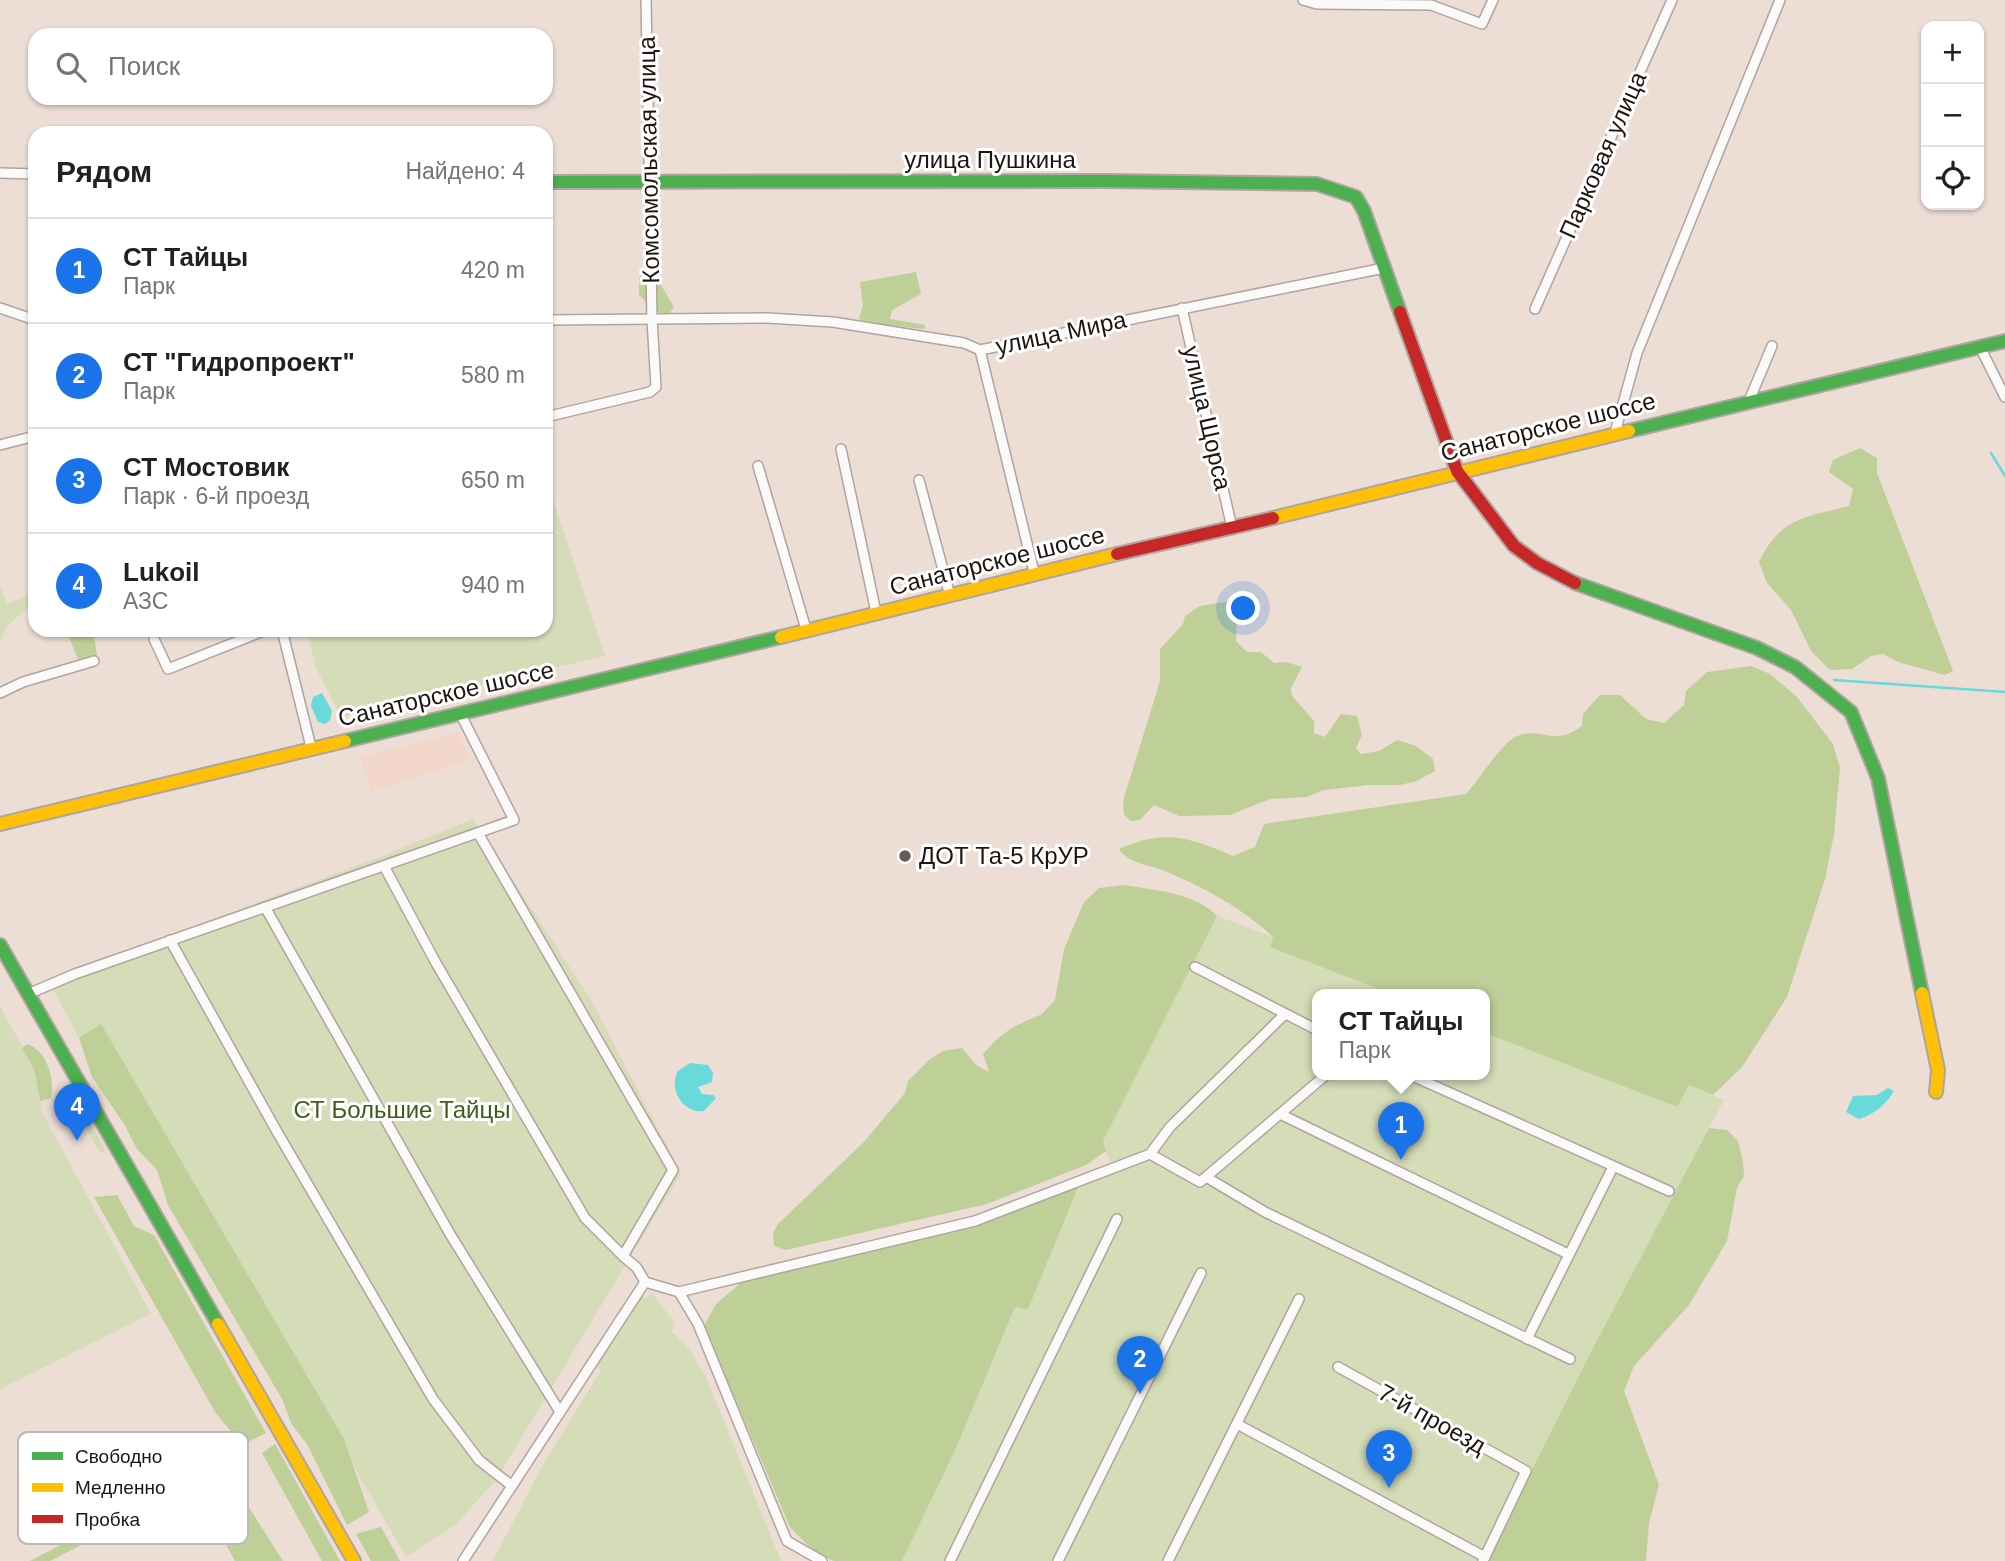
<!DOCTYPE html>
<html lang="ru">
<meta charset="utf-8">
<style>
body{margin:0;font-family:Helvetica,sans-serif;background:#f2f2f2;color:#202124}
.controls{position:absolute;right:21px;top:21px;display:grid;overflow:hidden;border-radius:14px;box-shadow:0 2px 5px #0004}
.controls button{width:63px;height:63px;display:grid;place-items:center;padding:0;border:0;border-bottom:2px solid #e0e0e0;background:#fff;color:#202124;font:35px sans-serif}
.you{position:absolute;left:1244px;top:609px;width:24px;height:24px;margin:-18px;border:5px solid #fff;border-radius:50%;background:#1a73e8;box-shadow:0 0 0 10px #1a73e833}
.badge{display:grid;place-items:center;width:46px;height:46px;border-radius:50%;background:#1a73e8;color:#fff;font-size:23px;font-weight:700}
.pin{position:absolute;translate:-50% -58px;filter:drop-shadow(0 2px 4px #0008)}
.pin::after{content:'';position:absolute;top:37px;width:24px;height:21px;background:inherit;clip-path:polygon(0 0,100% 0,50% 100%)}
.popup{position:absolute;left:1312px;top:989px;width:178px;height:91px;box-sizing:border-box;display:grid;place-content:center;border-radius:14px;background:#fff;filter:drop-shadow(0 2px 5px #0005);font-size:23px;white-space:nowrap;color:#757577}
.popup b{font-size:26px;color:#202124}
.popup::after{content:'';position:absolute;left:50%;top:100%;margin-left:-14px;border:14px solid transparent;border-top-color:#fff}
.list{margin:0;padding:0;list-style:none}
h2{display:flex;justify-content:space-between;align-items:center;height:91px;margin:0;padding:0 28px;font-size:30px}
h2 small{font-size:23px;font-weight:400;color:#757577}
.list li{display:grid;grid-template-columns:46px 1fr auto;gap:21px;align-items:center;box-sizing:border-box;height:105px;padding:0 28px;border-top:2px solid #e0e0e0}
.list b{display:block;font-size:26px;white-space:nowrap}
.list p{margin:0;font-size:23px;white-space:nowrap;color:#757577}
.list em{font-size:23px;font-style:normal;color:#757577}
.icon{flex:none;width:38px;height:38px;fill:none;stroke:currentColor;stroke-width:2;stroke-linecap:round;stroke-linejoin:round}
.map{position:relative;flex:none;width:2005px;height:1561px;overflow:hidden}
.search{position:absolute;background:#fff;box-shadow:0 2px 5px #0004;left:28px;top:28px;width:525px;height:77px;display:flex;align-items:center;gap:18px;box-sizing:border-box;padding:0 24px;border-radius:21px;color:#757577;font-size:26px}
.panel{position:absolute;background:#fff;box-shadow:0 2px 5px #0004;left:28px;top:126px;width:525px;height:511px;border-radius:21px}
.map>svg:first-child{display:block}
.built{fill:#f1d6c9}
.green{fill:#d4dcb8}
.forest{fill:#bfcf98}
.water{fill:#68dadb}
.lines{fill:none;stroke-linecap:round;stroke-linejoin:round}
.stream{stroke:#68dadb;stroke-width:2.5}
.street-casing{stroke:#b0a49e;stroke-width:12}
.fast-casing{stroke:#b0a49e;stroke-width:16}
.slow-casing{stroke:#b0a49e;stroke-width:16}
.jam-casing{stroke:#b0a49e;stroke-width:16}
.street{stroke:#fcfaf9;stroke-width:9}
.fast{stroke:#4caf50;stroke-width:12}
.slow{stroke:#ffc107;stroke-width:12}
.jam{stroke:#c62828;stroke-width:12}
.poi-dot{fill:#675b55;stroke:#fff;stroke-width:2.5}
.labels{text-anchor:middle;stroke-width:6;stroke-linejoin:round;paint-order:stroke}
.street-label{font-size:24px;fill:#1f1510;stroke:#fff}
.poi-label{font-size:24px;fill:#1f1510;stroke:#fff;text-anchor:start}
.park-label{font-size:24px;fill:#425b1b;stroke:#fff}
.key{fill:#fff;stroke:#bcb9b7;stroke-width:2}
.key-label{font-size:19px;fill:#1f1510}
</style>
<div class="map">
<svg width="2005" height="1561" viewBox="0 0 2005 1561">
<rect width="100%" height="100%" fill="#ecddd5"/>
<!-- built -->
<path class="built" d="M458 733 472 760 371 792 360 757Z"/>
<!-- green -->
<g class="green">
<path d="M546 479 605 656 341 717 317 670 306 630H546Z"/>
<path d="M0 586 7 604 35 593V601L7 626 0 642Z"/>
<path d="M473 819 591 1000 681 1173 496 1480 455 1525 406 1557 101 1025 79 1038 48 980 375 859Z"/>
<path d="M1217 916 1273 937 1270 947 1391 994H1317V1074H1485V1033L1676 1107 1689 1085 1724 1100 1591 1352 1486 1561H902L956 1448 1015 1307 1028 1308 1079 1185 1112 1169 1103 1141Z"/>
<path d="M0 1006 34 1069 42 1112 151 1314 0 1389Z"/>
<path d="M73 1096 101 1141 106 1155 98 1150 70 1100Z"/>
<path d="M652 1293 676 1325 671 1331 689 1349 706 1377 781 1561H493L540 1470 601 1370 595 1365 639 1294 646 1299Z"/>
</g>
<!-- forest -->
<g class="forest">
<path d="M916 272 921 294 892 310 890 319 925 325 924 329 868 323 859 319 863 305 860 282Z"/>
<path d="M642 274 661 285 674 307 669 314 656 312 639 295V277Z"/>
<path d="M1860 448 1877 458V473L1953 671 1945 675 1898 662 1883 654 1871 656 1852 669 1830 670 1811 651 1791 610 1767 583 1759 562C1780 517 1807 517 1849 506L1853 489 1829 472 1833 460Z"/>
<path d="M1232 601 1237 610 1236 641 1247 652H1261L1274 663 1287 662 1302 667 1291 688 1292 696 1314 721V733L1325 737 1341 714 1357 716 1362 735 1356 748 1361 754 1379 751 1397 740 1416 746 1433 759 1435 771 1417 781 1400 785H1369L1324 790 1307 797 1270 799 1230 815 1179 816 1154 805 1140 820 1131 821 1124 815 1123 801 1160 681V649L1183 624 1185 616 1200 606Z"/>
<path d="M66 630H93L97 656 78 659Z"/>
<path d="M1751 666 1770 674 1797 697 1833 744 1840 768 1834 834 1825 879 1787 997 1742 1067 1713 1095 1689 1085 1677 1107 1485 1033V994H1391L1270 947 1273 937C1244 909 1205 888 1167 872 1151 865 1129 864 1119 849 1165 829 1188 837 1233 856L1255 847 1264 824 1466 794C1481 778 1502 740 1520 735 1545 728 1553 747 1582 726L1583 714 1600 695H1620L1646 719 1664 723 1684 705 1686 691 1707 672Z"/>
<path d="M1124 885C1154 890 1196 893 1217 916L1103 1141 1106 1151 1086 1165 987 1204 786 1250 774 1246 773 1233 778 1224 864 1142 905 1093 908 1081 930 1059 943 1051 962 1048 976 1065 989 1072 983 1054 997 1039 1013 1027 1042 1014 1055 1000 1064 949 1084 902 1099 888Z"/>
<path d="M101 1024 344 1439 369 1512 347 1525 307 1444 292 1425 282 1399 168 1205 157 1170 137 1149 124 1124 92 1077 79 1038Z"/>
<path d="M27 1044C47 1050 55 1080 51 1098L40 1101 34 1069 22 1048Z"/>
<path d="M1709 1128 1727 1130 1738 1141 1743 1162 1744 1176 1737 1188 1727 1241 1689 1305 1634 1366 1624 1391 1659 1485 1649 1523 1646 1561H1486L1591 1352Z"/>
<path d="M1079 1185 1028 1309 1015 1307 956 1448 902 1561H834C815 1554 803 1541 790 1527L704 1326 716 1304 742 1282 977 1223Z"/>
<path d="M117 1195 134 1226 154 1235 266 1433 242 1445 215 1412 94 1197Z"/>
<path d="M275 1444 340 1561H322L262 1453Z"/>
<path d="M229 1476 283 1561H235L194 1487 50 1561H30L189 1478Z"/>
<path d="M381 1527 400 1561H371L356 1534Z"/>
</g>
<!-- water -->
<g class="water">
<path d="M322 693 332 711 330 720 325 724 318 722 311 706 313 697Z"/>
<path d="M690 1063 708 1065 713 1073 712 1082 698 1087 702 1094 713 1095 716 1098 704 1111C683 1114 668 1089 678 1071Z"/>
<path d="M1888 1088 1894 1091C1886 1105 1874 1114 1859 1119L1846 1112 1853 1096 1877 1095Z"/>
</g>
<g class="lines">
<!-- stream -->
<g class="stream">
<path d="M1991 453 2005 476"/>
<path d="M1834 680 2005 692"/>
</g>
<defs>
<g id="street">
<path d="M1303 0 1317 4 1431 5 1482 24 1493 0"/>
<path d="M0 173 35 174"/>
<path d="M0 308 35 320"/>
<path d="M1182 308 1232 528"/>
<path d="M1535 309 1672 0"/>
<path d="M546 320 767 318 833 322 964 343 980 350 1384 268"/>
<path d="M1980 347 2005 397"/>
<path d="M980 350 1034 572"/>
<path d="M1749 401 1772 346"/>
<path d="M546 417 650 392 656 387 652 319 646 0"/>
<path d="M1616 429 1637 353 1780 0"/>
<path d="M0 445 35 436"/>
<path d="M841 449 876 612"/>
<path d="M758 466 806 629"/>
<path d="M919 480 950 596"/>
<path d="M282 630 311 747"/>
<path d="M154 639 168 669 266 630"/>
<path d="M0 693 23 682 94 661"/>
<path d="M478 833 673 1170 623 1256 637 1268 645 1282 679 1292 698 1324 787 1541 822 1561"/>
<path d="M384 866 436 963 585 1218 623 1256"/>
<path d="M265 907 450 1234 560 1412"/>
<path d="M170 940 276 1130 433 1399 479 1460 512 1486"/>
<path d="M1195 967 1317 1030"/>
<path d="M28 994 75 974 514 820 460 713"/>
<path d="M1408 1074 1669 1191"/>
<path d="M1280 1114 1568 1254"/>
<path d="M1150 1154 1200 1182 1327 1074"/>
<path d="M1206 1177 1265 1212 1570 1359"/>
<path d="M679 1292 975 1221 1150 1154 1170 1127 1285 1014"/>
<path d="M1527 1339 1613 1167"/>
<path d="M1338 1367 1526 1471 1483 1561"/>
<path d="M1237 1424 1485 1557"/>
<path d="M463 1561 645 1282"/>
<path d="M950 1561 1117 1219"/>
<path d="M1058 1561 1201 1273"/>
<path d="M1168 1561 1299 1299"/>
</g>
<g id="fast">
<path d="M546 182 1106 181 1317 184 1356 197 1364 211 1400 312"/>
<path d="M1629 431 2005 341"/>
<path d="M1575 583 1757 648 1795 667 1851 712 1878 778 1922 993"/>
<path d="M345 741 781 637"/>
<path d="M0 945 218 1324"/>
</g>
<g id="slow">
<path d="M1273 518 1629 431"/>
<path d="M781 637 1117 554"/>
<path d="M0 824 345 741"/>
<path d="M1922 993 1938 1070 1936 1092"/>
<path d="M218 1324 354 1561"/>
</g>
<g id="jam">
<path d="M1400 312 1457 471 1514 546 1537 563 1575 583"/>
<path d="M1117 554 1273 518"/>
</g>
</defs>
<!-- street casing -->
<use href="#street" class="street-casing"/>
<!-- fast casing -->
<use href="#fast" class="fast-casing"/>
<!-- slow casing -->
<use href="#slow" class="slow-casing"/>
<!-- jam casing -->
<use href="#jam" class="jam-casing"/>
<!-- street -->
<use href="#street" class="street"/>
<!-- fast -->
<use href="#fast" class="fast"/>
<!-- slow -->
<use href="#slow" class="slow"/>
<!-- jam -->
<use href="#jam" class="jam"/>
</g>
<!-- markers -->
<circle class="poi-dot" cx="905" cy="856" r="7"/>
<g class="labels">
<!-- street labels -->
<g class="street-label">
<text transform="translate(1603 155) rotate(-66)" y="8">Парковая улица</text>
<text transform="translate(649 160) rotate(-91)" y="8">Комсомольская улица</text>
<text x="990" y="168">улица Пушкина</text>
<text transform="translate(1061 333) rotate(-12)" y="8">улица Мира</text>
<text transform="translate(1207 418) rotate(77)" y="8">улица Щорса</text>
<text transform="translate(1548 427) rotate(-14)" y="8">Санаторское шоссе</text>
<text transform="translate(997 561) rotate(-14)" y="8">Санаторское шоссе</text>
<text transform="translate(446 694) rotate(-13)" y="8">Санаторское шоссе</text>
<text transform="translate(1432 1419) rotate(29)" y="8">7-й проезд</text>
</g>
<!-- poi labels -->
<g class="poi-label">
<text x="919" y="864">ДОТ Та-5 КрУР</text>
</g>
<!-- park labels -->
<g class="park-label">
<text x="402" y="1118">СТ Большие Тайцы</text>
</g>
</g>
<!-- legend -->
<rect x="18" y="1432" width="230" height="112" rx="10" class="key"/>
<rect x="32" y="1452" width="31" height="8" fill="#4caf50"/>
<rect x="32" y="1483" width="31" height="9" fill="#ffc107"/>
<rect x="32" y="1515" width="31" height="8" fill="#c62828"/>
<g class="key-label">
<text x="75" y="1463">Свободно</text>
<text x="75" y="1494">Медленно</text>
<text x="75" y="1526">Пробка</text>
</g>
</svg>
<div class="controls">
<button>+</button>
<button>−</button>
<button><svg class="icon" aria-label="locate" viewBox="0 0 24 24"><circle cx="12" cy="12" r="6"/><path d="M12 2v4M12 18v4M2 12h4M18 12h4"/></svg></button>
</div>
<div class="you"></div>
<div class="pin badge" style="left:1401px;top:1160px">1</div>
<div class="popup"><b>СТ Тайцы</b>Парк</div>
<div class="pin badge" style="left:1140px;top:1394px">2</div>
<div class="pin badge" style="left:1389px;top:1488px">3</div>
<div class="pin badge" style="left:77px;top:1141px">4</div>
<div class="search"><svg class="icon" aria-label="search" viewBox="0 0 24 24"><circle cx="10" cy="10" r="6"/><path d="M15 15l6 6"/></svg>Поиск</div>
<section class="panel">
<h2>Рядом<small>Найдено: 4</small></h2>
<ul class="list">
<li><span class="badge">1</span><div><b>СТ Тайцы</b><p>Парк</p></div><em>420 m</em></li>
<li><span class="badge">2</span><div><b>СТ &quot;Гидропроект&quot;</b><p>Парк</p></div><em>580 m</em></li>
<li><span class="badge">3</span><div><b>СТ Мостовик</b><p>Парк · 6-й проезд</p></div><em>650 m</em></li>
<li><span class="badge">4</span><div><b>Lukoil</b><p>АЗС</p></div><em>940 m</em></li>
</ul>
</section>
</div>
